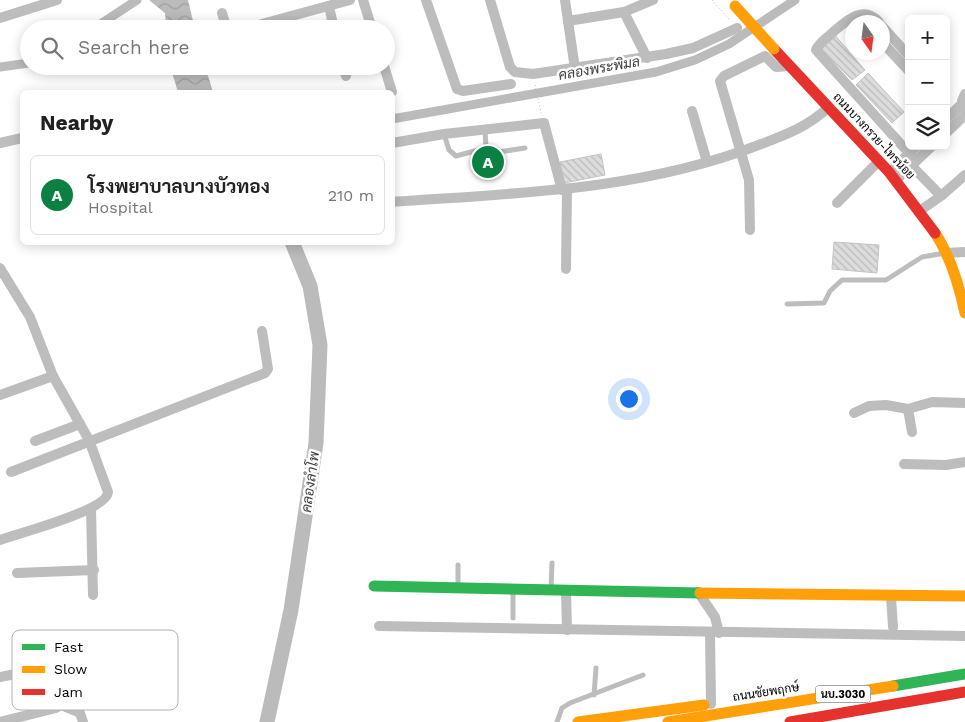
<!DOCTYPE html>
<meta charset="utf-8">
<style>
body{margin:0;font-family:"Work Sans",Sarabun,sans-serif;background:#f6f6f6;color:#202124}
.controls{position:absolute;right:15px;top:15px;display:grid;overflow:hidden;border-radius:8px;box-shadow:0 2px 12px #0003}
.controls button{width:45px;height:45px;display:grid;place-items:center;padding:0;border:0;border-bottom:1px solid #e0e0e0;background:#fff;color:#202124;font:25px sans-serif}
.compass{position:absolute;left:845px;top:15px;width:45px;height:45px;border-radius:50%;background:#fff;box-shadow:0 2px 12px #0003;rotate:166deg}
.you{position:absolute;left:628px;top:398px;width:18px;height:18px;margin:-12px;border:4px solid #fff;border-radius:50%;background:#1a73e8;box-shadow:0 0 0 8px #1a73e833}
.badge{display:grid;place-items:center;width:32px;height:32px;border-radius:50%;background:#0b8043;color:#fff;font-size:16px;font-weight:700}
.pin{position:absolute;translate:-50% -50%;border:2px solid #fff;box-shadow:0 1px 5px #0006}
.list{margin:0;padding:0;list-style:none}
h2{display:flex;justify-content:space-between;align-items:center;height:65px;margin:0;padding:0 20px;font-size:21px}
h2 small{font-size:16px;font-weight:400;color:#757577}
.list li{display:grid;grid-template-columns:32px 1fr auto;gap:15px;align-items:center;box-sizing:border-box;height:80px;margin:0 10px 10px;padding:0 10px;border:1px solid #e0e0e0;border-radius:8px}
.list b{display:block;font-size:19px;white-space:nowrap}
.list p{margin:0;font-size:16px;white-space:nowrap;color:#757577}
.list em{font-size:16px;font-style:normal;color:#757577}
.icon{flex:none;width:28px;height:28px;fill:none;stroke:currentColor;stroke-width:2;stroke-linecap:round;stroke-linejoin:round}
.map{position:relative;flex:none;width:965px;height:722px;overflow:hidden}
.search{position:absolute;background:#fff;box-shadow:0 2px 12px #0003;left:20px;top:20px;width:375px;height:55px;display:flex;align-items:center;gap:12px;box-sizing:border-box;padding:0 18px;border-radius:28px;color:#757577;font-size:19px}
.panel{position:absolute;background:#fff;box-shadow:0 2px 12px #0003;left:20px;top:90px;width:375px;height:155px;border-radius:8px}
.map>svg:first-child{display:block}
.water{fill:url(#water-waves)}
.lines{fill:none;stroke-linecap:round;stroke-linejoin:round}
.canal{stroke:#bbb;stroke-width:9}
.river{stroke:#bbb;stroke-width:15}
.building{fill:url(#building-back-hatch);stroke:#c4c4c4}
.path{stroke:#b8b8b8;stroke-width:1;stroke-dasharray:1 2.5;stroke-linecap:butt}
.lane{stroke:#bdbdbd;stroke-width:5}
.street{stroke:#bdbdbd;stroke-width:10}
.fast{stroke:#30b455;stroke-width:11}
.slow{stroke:#ff9f0a;stroke-width:11}
.jam{stroke:#e5322d;stroke-width:11}
.slow-bridge{stroke:#ff9f0a;stroke-width:11}
.labels{text-anchor:middle;stroke-width:5;stroke-linejoin:round;paint-order:stroke}
.shield{fill:#fff;stroke:#4c4c4c;stroke-width:1}
.shield-label{font-size:11px;font-weight:bold;fill:#000}
.street-label{font-size:12px;fill:#000;stroke:#fff}
.water-label{font-size:14px;font-style:italic;fill:#3f3f3f;stroke:#fff}
.key{fill:#fff;stroke:#b2b2b2;stroke-width:1}
.key-label{font-size:14px;fill:#000}
</style>
<div class="map">
<svg width="965" height="722" viewBox="0 0 965 722">
<defs>
<pattern id="water-waves" width="16" height="10" patternUnits="userSpaceOnUse" patternTransform="scale(1.25)"><rect width="16" height="10" fill="#bbb"/><path d="M0 5q4-4 8 0t8 0" fill="none" stroke="#9f9f9f"/></pattern>
<pattern id="building-back-hatch" width="6" height="6" patternUnits="userSpaceOnUse" patternTransform="scale(1.25)"><rect width="6" height="6" fill="#dcdcdc"/><path d="M-1 5l2 2M0 0l6 6M5-1l2 2" fill="none" stroke="#bbb"/></pattern>
</defs>
<rect width="100%" height="100%" fill="#fff"/>
<!-- water -->
<g class="water">
<path d="M149 0H188L195 29H164L166 24 165 13Z"/>
<path d="M170 66H205L213 92H178Z"/>
</g>
<g class="lines">
<!-- canal -->
<g class="canal">
<path d="M93 29 137 0"/>
<path d="M0 67 29 63"/>
<path d="M392 119 656 72 695 60 729 44 795 0"/>
</g>
<!-- river -->
<path class="river" d="M267 722 291 610 316 443 320 345 310 286 292 242"/>
</g>
<!-- building -->
<g class="building">
<path d="M833 33 865 70 852 80 818 46Z"/>
<path d="M868 73 904 112 892 123 856 85Z"/>
<path d="M601 154 605 175 564 183 560 162Z"/>
<path d="M834 242 879 245 877 273 832 269Z"/>
</g>
<g class="lines">
<!-- path -->
<g class="path">
<path d="M712 0 730 20"/>
<path d="M535 85 541 113"/>
</g>
<!-- lane -->
<g class="lane">
<path d="M444 134 449 150 456 156 486 148 485 130"/>
<path d="M486 148 499 152 525 148"/>
<path d="M787 304 824 303 830 291 842 280H886L922 257 945 253"/>
<path d="M458 565V587"/>
<path d="M551 589 552 563"/>
<path d="M513 591V618"/>
<path d="M594 695 596 668"/>
<path d="M557 722 562 708 570 703 643 675"/>
</g>
<!-- street -->
<g class="street">
<path d="M363 0 372 29"/>
<path d="M426 0 457 89 463 91 511 84"/>
<path d="M490 0 510 67 515 72 533 74 666 54 693 48 737 28"/>
<path d="M565 0 575 69"/>
<path d="M329 6 334 29"/>
<path d="M624 12 647 58"/>
<path d="M222 13 227 29"/>
<path d="M0 18 57 0"/>
<path d="M568 21 624 12 653 0"/>
<path d="M879 22C863 4 846 21 832 33 827 38 819 43 816 50L916 161"/>
<path d="M882 26 909 56"/>
<path d="M244 29 350 0"/>
<path d="M882 42 909 71"/>
<path d="M343 66 346 76"/>
<path d="M384 66 392 92"/>
<path d="M965 94 962 101 965 108"/>
<path d="M692 111 707 162"/>
<path d="M946 119 963 103"/>
<path d="M946 133 965 115"/>
<path d="M0 143 22 138"/>
<path d="M392 143 444 134 544 123 562 190"/>
<path d="M904 158 941 196"/>
<path d="M890 172 917 146"/>
<path d="M897 179 932 146"/>
<path d="M392 202C516 193 638 191 756 146 785 135 806 128 829 107"/>
<path d="M837 203 879 161"/>
<path d="M921 210 941 196 965 175"/>
<path d="M750 230 749 180 720 81 724 76 765 56 776 67 790 66"/>
<path d="M945 253 965 252"/>
<path d="M0 268 30 317 53 376 89 440 108 492C107 511 19 533 0 540"/>
<path d="M566 269 567 190"/>
<path d="M0 395 53 376"/>
<path d="M908 409 912 432"/>
<path d="M854 413 869 406 886 405 908 409 932 402 965 403"/>
<path d="M35 441 80 424"/>
<path d="M904 464 946 465 965 462"/>
<path d="M11 472 265 373 268 369 262 331"/>
<path d="M91 509 93 595"/>
<path d="M17 573 94 570"/>
<path d="M566 591 567 630"/>
<path d="M698 592 715 617 719 633"/>
<path d="M891 597 893 627"/>
<path d="M379 626 965 636"/>
<path d="M710 633 711 704"/>
<path d="M0 677 51 667 56 676 62 702 61 705 56 708 0 722"/>
<path d="M61 705 80 713 83 722"/>
</g>
<!-- fast -->
<g class="fast">
<path d="M374 586 700 593"/>
<path d="M893 686 965 674"/>
</g>
<!-- slow -->
<g class="slow">
<path d="M935 233C951 257 959 285 965 313"/>
<path d="M700 593 965 596"/>
<path d="M578 722 704 705"/>
<path d="M668 722 893 686"/>
</g>
<!-- jam -->
<g class="jam">
<path d="M774 49 889 172 935 233"/>
<path d="M790 722 965 692"/>
</g>
<!-- slow-bridge -->
<path class="slow-bridge" d="M735 6 774 49"/>
</g>
<g class="labels">
<!-- shield labels -->
<rect class="shield" x="815.5" y="685.5" width="55" height="17" rx="4"/>
<g class="shield-label">
<text x="843" y="698">นบ.3030</text>
</g>
<!-- street labels -->
<g class="street-label">
<text transform="translate(874 136) rotate(47)" y="4">ถนนบางกรวย-ไทรน้อย</text>
<text transform="translate(766 692) rotate(-9)" y="4">ถนนชัยพฤกษ์</text>
</g>
<!-- water labels -->
<g class="water-label">
<text transform="translate(599 68) rotate(-10)" y="5">คลองพระพิมล</text>
<text transform="translate(310 482) rotate(-82)" y="5">คลองลำโพ</text>
</g>
</g>
<!-- legend -->
<rect x="12" y="630" width="166" height="80" rx="8" class="key"/>
<rect x="22" y="644" width="23" height="6" fill="#30b455"/>
<rect x="22" y="666" width="23" height="7" fill="#ff9f0a"/>
<rect x="22" y="689" width="23" height="6" fill="#e5322d"/>
<g class="key-label">
<text x="54" y="652">Fast</text>
<text x="54" y="674">Slow</text>
<text x="54" y="697">Jam</text>
</g>
</svg>
<div class="controls">
<button>+</button>
<button>−</button>
<button><svg class="icon" aria-label="layers" viewBox="0 0 24 24"><path d="M12 4l9 5-9 5-9-5zM3 14l9 5 9-5"/></svg></button>
</div>
<svg class="compass" viewBox="-18 -18 36 36"><path d="M0-13l5 13h-10z" fill="#e53935"/><path d="M0 13l5-13h-10z" fill="#757577"/></svg>
<div class="you"></div>
<div class="pin badge" style="left:488px;top:162px">A</div>
<div class="search"><svg class="icon" aria-label="search" viewBox="0 0 24 24"><circle cx="10" cy="10" r="6"/><path d="M15 15l6 6"/></svg>Search here</div>
<section class="panel">
<h2>Nearby<small></small></h2>
<ul class="list">
<li><span class="badge">A</span><div><b>โรงพยาบาลบางบัวทอง</b><p>Hospital</p></div><em>210 m</em></li>
</ul>
</section>
</div>
